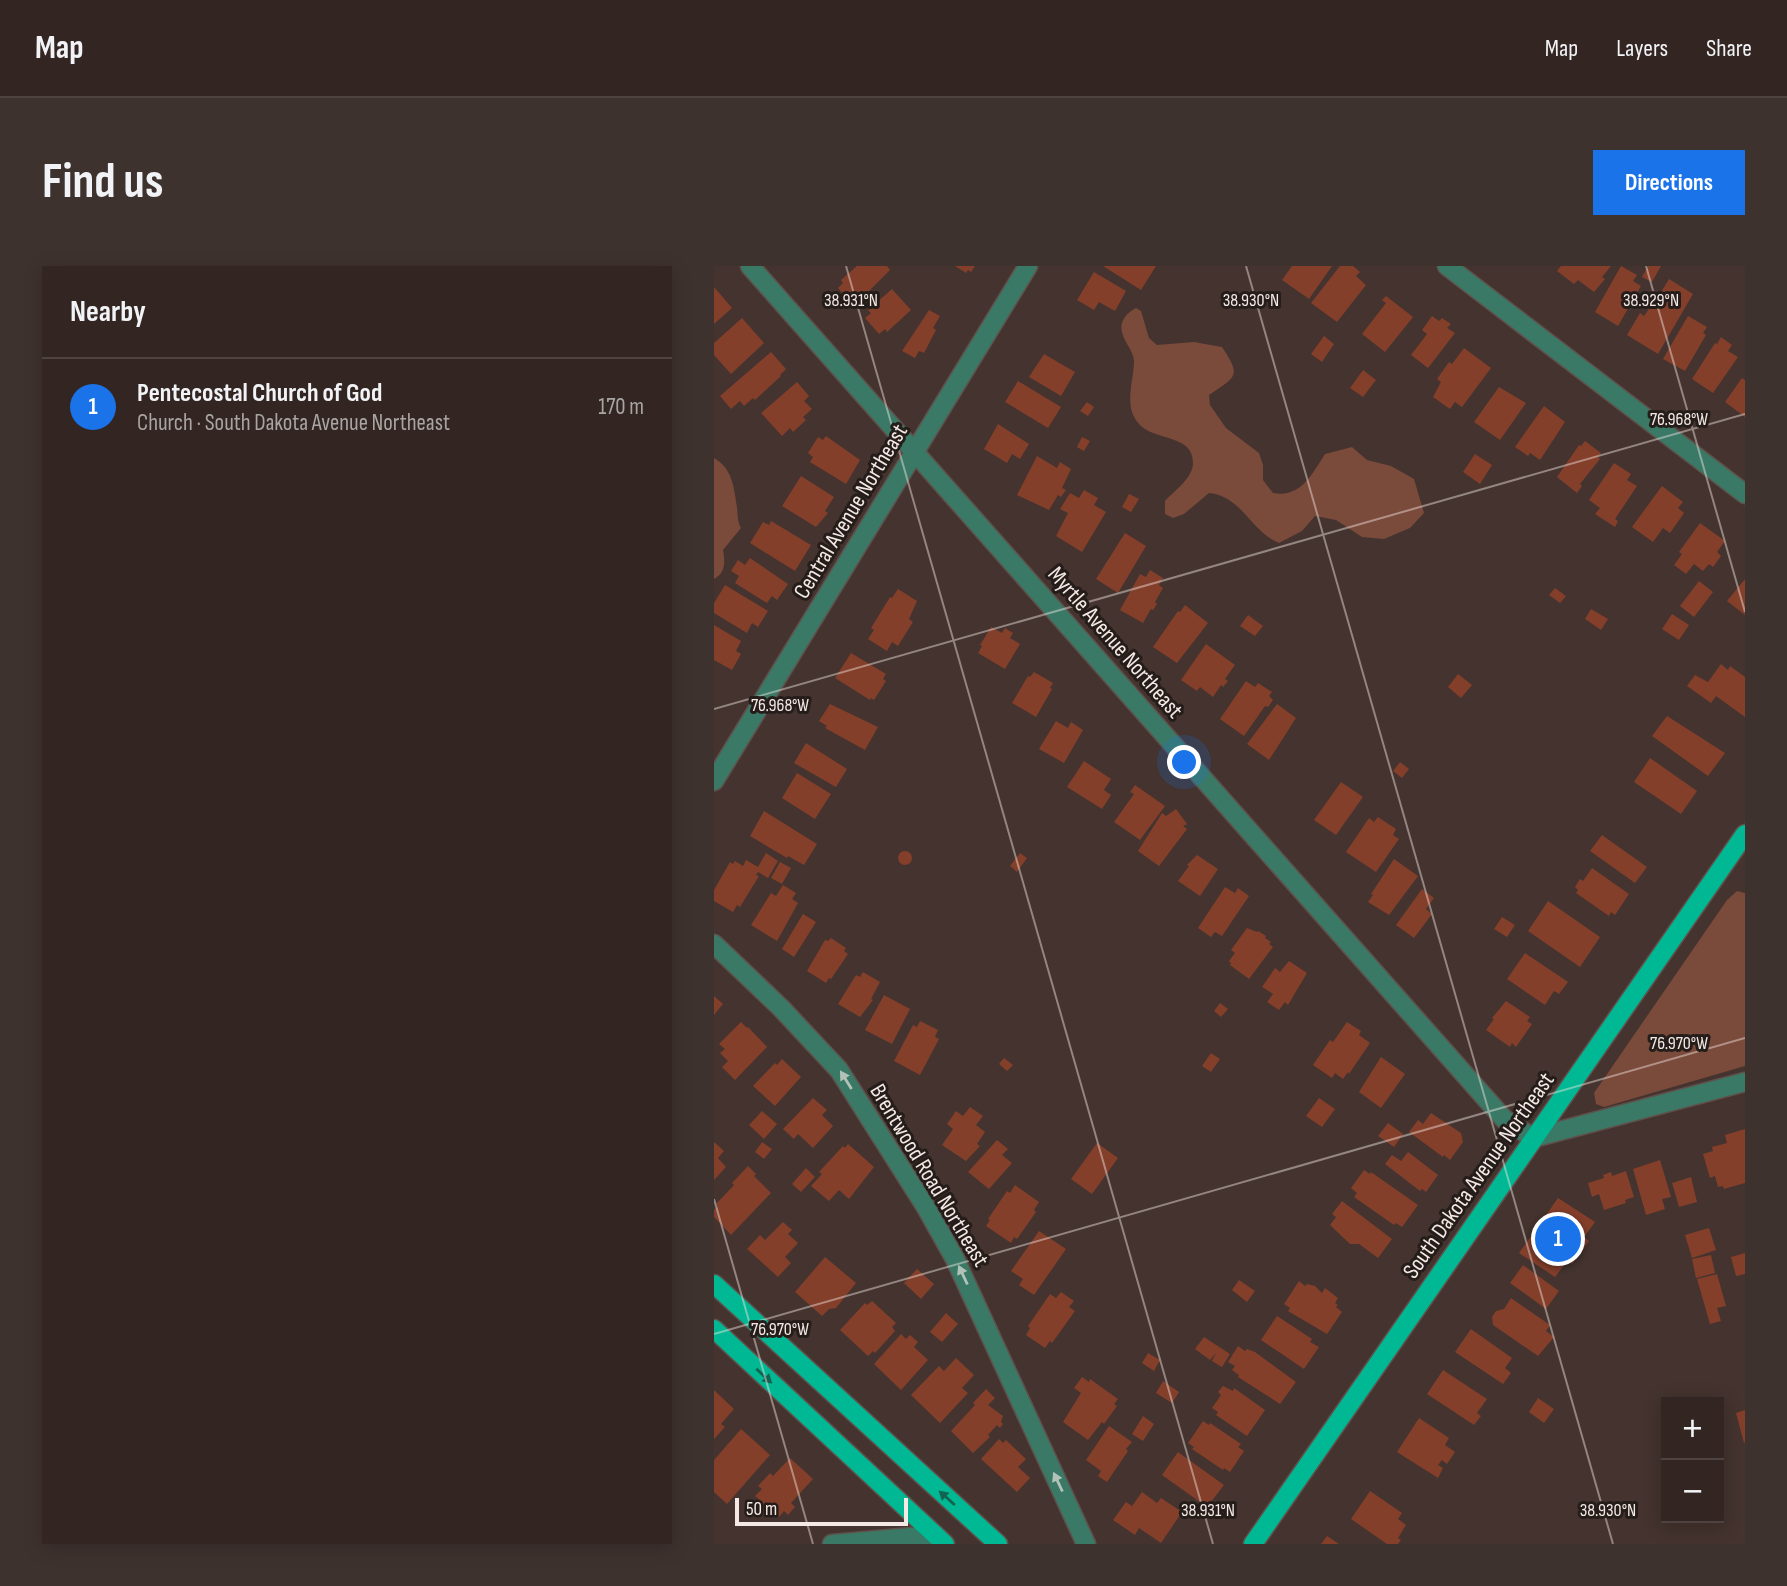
<!DOCTYPE html>
<meta charset="utf-8">
<style>
body{margin:0;font-family:"Sofia Sans Condensed",sans-serif;background:#3e322f;color:#f1f3f6}
.controls{position:absolute;right:21px;bottom:21px;display:grid;overflow:hidden;border-radius:0px;box-shadow:0 4px 18px #0003}
.controls button{width:63px;height:63px;display:grid;place-items:center;padding:0;border:0;border-bottom:2px solid #4e4340;background:#332622;color:#f1f3f6;font:35px sans-serif}
.scale{position:absolute;left:21px;bottom:18px;width:173px;box-sizing:border-box;padding-left:7px;border:4px solid #f4e9e5;border-top:0;font-size:19px;line-height:24px;white-space:nowrap;color:#f4e9e5;-webkit-text-stroke:5px #251d1a;paint-order:stroke}
.you{position:absolute;left:471px;top:497px;width:24px;height:24px;margin:-18px;border:5px solid #fff;border-radius:50%;background:#1a73e8;box-shadow:0 0 0 10px #1a73e833}
.badge{display:grid;place-items:center;width:46px;height:46px;border-radius:50%;background:#1a73e8;color:#fff;font-size:23px;font-weight:700}
.pin{position:absolute;translate:-50% -50%;border:4px solid #fff;box-shadow:0 2px 7px #0006}
.list{margin:0;padding:0;list-style:none}
h2{display:flex;justify-content:space-between;align-items:center;height:91px;margin:0;padding:0 28px;font-size:30px}
h2 small{font-size:23px;font-weight:400;color:#a9a5a5}
.list li{display:grid;grid-template-columns:46px 1fr auto;gap:21px;align-items:center;box-sizing:border-box;height:98px;padding:0 28px;border-top:2px solid #4e4340}
.list b{display:block;font-size:26px;white-space:nowrap}
.list p{margin:0;font-size:23px;white-space:nowrap;color:#a9a5a5}
.list em{font-size:23px;font-style:normal;color:#a9a5a5}
.map{position:relative;flex:none;width:1031px;height:1278px;overflow:hidden;border-radius:0px}
header{display:flex;align-items:center;gap:42px;box-sizing:border-box;height:98px;padding:0 35px;background:#332622;border-bottom:2px solid #4e4340}
header strong{font-size:33px}
nav{display:flex;gap:38px;margin-inline-start:auto;font-size:24px}
.intro{display:flex;align-items:center;justify-content:space-between;box-sizing:border-box;height:168px;padding:0 42px}
h1{margin:0;font-size:49px}
.button{padding:18px 32px;border-radius:0px;background:#1a73e8;color:#fff;font-size:24px;font-weight:700}
main{display:flex;gap:42px;padding:0 42px}
aside{flex:1;background:#332622;border-radius:0px;box-shadow:0 4px 18px #0003}
.map>svg:first-child{display:block}
.green{fill:#7a4a3b}
.building{fill:#843f2b}
.lines{fill:none;stroke-linecap:round;stroke-linejoin:round}
.street-casing{stroke:#60504b;stroke-width:21}
.primary-casing{stroke:#60504b;stroke-width:21}
.street{stroke:#3a7966;stroke-width:18}
.primary{stroke:#00b893;stroke-width:18}
.oneway{fill:#b3c2b9}
.oneway2{fill:#146350}
.ticks{fill:none;stroke:#f4e9e5;stroke-width:2;stroke-opacity:0.45}
.labels{text-anchor:middle;stroke-width:6;stroke-linejoin:round;paint-order:stroke}
.street-label{font-size:23px;fill:#f4e9e5;stroke:#251d1a}
.ticks-label{font-size:18px;text-anchor:middle;fill:#f4e9e5;stroke:#251d1a;stroke-width:6;stroke-linejoin:round;paint-order:stroke}
</style>
<header>
<strong>Map</strong>
<nav><a>Map</a><a>Layers</a><a>Share</a></nav>
</header>
<div class="intro"><h1>Find us</h1><a class="button">Directions</a></div>
<main>
<aside>
<h2>Nearby<small></small></h2>
<ul class="list">
<li><span class="badge">1</span><div><b>Pentecostal Church of God</b><p>Church · South Dakota Avenue Northeast</p></div><em>170 m</em></li>
</ul>
</aside>
<div class="map">
<svg width="1031" height="1278" viewBox="0 0 1031 1278">
<rect width="100%" height="100%" fill="#44332e"/>
<!-- green -->
<g class="green">
<path d="M422 42 427 45 435 72 443 79 480 76 508 81C528 111 522 110 495 129L496 139 512 162 545 187 549 199V214L559 227C587 232 598 208 611 188L638 181 653 194 677 200 700 213 710 247 696 262 670 273 648 271 622 254 601 250 588 265 565 277C537 266 528 230 495 227L470 248 459 252 451 248V235C460 225 479 212 479 197 479 168 441 175 426 159 409 142 419 118 420 97 421 83 404 72 408 57 410 50 416 45 422 42Z"/>
<path d="M0 192C18 202 20 221 23 241 24 249 23 255 27 262L9 284C11 295 12 307 0 313Z"/>
<path d="M1023 625 1031 627V800L890 841 882 838 880 827 1013 634Z"/>
</g>
<!-- building -->
<g class="building">
<path d="M143 0H173L176 4 145 35 143 32 137 37 124 22 129 17 127 14Z"/>
<path d="M241 0H261L257 6 254 4 252 7Z"/>
<path d="M389 0H442L427 24Z"/>
<path d="M578 0H618L595 33 568 14Z"/>
<path d="M626 0H639L646 6 642 10 652 19 623 56 597 37Z"/>
<path d="M847 0H897L888 11 891 13 880 26 864 14 860 18 843 5Z"/>
<path d="M907 0 923 9 919 15 927 20 904 60 881 46Z"/>
<path d="M934 0H947L938 16 928 11Z"/>
<path d="M380 6 412 25 401 45 385 36 380 44 363 34Z"/>
<path d="M955 13 979 28 944 88 913 69 926 47 930 50 939 37 940 38Z"/>
<path d="M0 21 18 42 0 58Z"/>
<path d="M178 23 197 44 173 66 171 63 165 68 151 52 157 47 154 44Z"/>
<path d="M672 30 699 51 671 86 648 68 672 37 668 34Z"/>
<path d="M215 44 226 50 219 62 222 64 210 87 205 85 201 92 188 85Z"/>
<path d="M718 50 725 55 728 52 737 58 733 62 741 67 714 102 697 89 713 68 708 64Z"/>
<path d="M974 50 993 61 989 67 992 69 971 105 949 93Z"/>
<path d="M28 52 50 77 17 108 0 89V77Z"/>
<path d="M610 70 620 78 608 96 597 88Z"/>
<path d="M1007 71 1018 79 1014 85 1024 91 999 127 978 113 1001 77 1003 78Z"/>
<path d="M750 82 777 102 748 141 741 136 736 143 719 131 727 116 723 113 735 96 738 98Z"/>
<path d="M57 86 72 103 66 109 67 110 41 134 39 132 30 140 26 135 17 143 6 130Z"/>
<path d="M330 88 361 106 347 130 315 111Z"/>
<path d="M649 104 662 114 649 131 636 122Z"/>
<path d="M1028 112 1031 114V151L1011 136Z"/>
<path d="M304 115 347 141 334 162 291 136Z"/>
<path d="M83 116 95 130 90 135 98 143 89 151 92 154 79 166 76 162 68 170 47 147Z"/>
<path d="M785 121 812 137 786 174 760 156Z"/>
<path d="M373 136 380 141 374 150 366 145Z"/>
<path d="M830 140 851 156 826 194 816 187 814 190 801 181Z"/>
<path d="M284 158 315 178 306 193 298 188 293 197 270 183Z"/>
<path d="M112 170 146 194 132 218 96 196 99 191 94 187 104 171 109 174Z"/>
<path d="M368 171 376 175 370 185 363 181Z"/>
<path d="M871 175 887 187 884 191 886 193 866 218 868 220 863 227 843 211 865 179 867 180Z"/>
<path d="M761 188 778 199 766 218 749 206Z"/>
<path d="M323 190 343 202 346 196 357 203 348 222 352 224 347 231 344 229 335 244 303 229Z"/>
<path d="M900 197 917 208 913 214 923 220 901 253 904 255 901 261 881 248 886 242 875 234Z"/>
<path d="M87 210 120 231 111 245 114 247 102 261 68 240Z"/>
<path d="M948 220 969 236 964 242 970 247 956 267 949 262 939 276 918 261Z"/>
<path d="M370 224 384 232 380 239 392 246 368 286 342 270 354 247 346 243 356 227 365 232Z"/>
<path d="M415 228 425 233 417 246 408 241Z"/>
<path d="M57 255 97 279 81 305 36 277 49 256 55 259Z"/>
<path d="M986 257 1011 275 1003 286 1007 290 999 301 995 298 989 305 980 298 972 308 960 299 968 288 965 286Z"/>
<path d="M411 267 432 280 404 327 382 313Z"/>
<path d="M36 292 74 318 63 334 58 330 53 337 21 317 25 310 17 305 24 294 31 299Z"/>
<path d="M436 304 449 312 445 319 449 322 441 336 443 338 439 344 437 343 429 357 406 344 426 308 432 311Z"/>
<path d="M1031 313V349L1013 335Z"/>
<path d="M985 315 999 326 980 351 966 340Z"/>
<path d="M11 319 54 345 44 361 38 357 33 367 0 347V337Z"/>
<path d="M841 322 852 330 846 337 835 329Z"/>
<path d="M184 323 203 335 195 353 199 356 184 380 178 376 173 385 154 373 160 364 157 362 176 331 178 332Z"/>
<path d="M471 339 494 357 463 397 439 381 464 345 466 346Z"/>
<path d="M877 343 894 353 887 364 871 353Z"/>
<path d="M958 348 975 359 965 374 948 363Z"/>
<path d="M534 349 549 360 541 370 526 360Z"/>
<path d="M0 359 27 375 22 385 27 388 18 404 0 394Z"/>
<path d="M277 361 288 367 291 362 299 367 296 372 306 378 291 403 264 387 268 380 266 379Z"/>
<path d="M492 378 521 399 511 413 514 415 509 421 507 419 499 431 486 421 483 425 467 414Z"/>
<path d="M137 387 172 408 169 413 172 415 160 434 157 432 156 434 121 412Z"/>
<path d="M1007 398 1014 404 1016 400 1031 411V451L1002 430 997 437 973 420 981 409 994 416Z"/>
<path d="M320 406 339 417 336 422 338 423 322 451 298 437 314 410 316 411Z"/>
<path d="M744 408 758 419 747 432 734 421Z"/>
<path d="M532 415 541 421 544 417 558 426 555 430 559 434 554 441 551 440 530 470 506 453Z"/>
<path d="M116 438 164 461 151 484 111 462 113 460 105 455Z"/>
<path d="M563 438 582 452 555 494 533 478Z"/>
<path d="M953 450 1011 487 994 510 938 470Z"/>
<path d="M342 455 354 462 357 456 369 464 350 497 325 483Z"/>
<path d="M92 477 133 503 122 521 80 497Z"/>
<path d="M936 492 983 525 967 548 920 516Z"/>
<path d="M370 495 397 513 390 524 397 529 388 543 353 521Z"/>
<path d="M686 496 695 503 688 512 679 505Z"/>
<path d="M83 507 117 528 101 553 68 532Z"/>
<path d="M627 516 649 531 622 569 600 554Z"/>
<path d="M421 519 451 540 426 574 400 556 420 528 416 526Z"/>
<path d="M462 543 473 558 469 560 473 563 445 600 424 585 448 547 452 550Z"/>
<path d="M50 545 103 578 90 599 74 590 73 592 36 570Z"/>
<path d="M664 551 682 563 679 569 685 573 662 606 632 586 655 552 660 556Z"/>
<path d="M888 569 933 601 921 617 876 585Z"/>
<circle cx="191" cy="592" r="7"/>
<path d="M52 587 64 595 54 612 44 606 42 609 45 610 26 641 23 639 19 646 0 635V624L16 596 19 598 21 595 29 600 32 594 44 601Z"/>
<path d="M306 587 313 592 303 606 296 600Z"/>
<path d="M483 589 504 603 486 630 464 615 475 600 473 599Z"/>
<path d="M680 593 704 610 675 649 654 636 659 629 657 628Z"/>
<path d="M66 596 77 602 68 618 57 612Z"/>
<path d="M878 602 915 628 901 649 897 646 895 650 862 627 864 624 861 621 866 613 869 615Z"/>
<path d="M69 619 82 627 78 633 84 637 63 675 37 659 57 627 62 630Z"/>
<path d="M511 621 521 627 524 622 535 630 508 670 501 666 497 671 484 662Z"/>
<path d="M708 623 720 632 712 643 718 648 700 672 682 659Z"/>
<path d="M834 635 886 671 866 701 814 665Z"/>
<path d="M89 648 102 656 80 691 68 683Z"/>
<path d="M788 651 801 659 793 671 780 663Z"/>
<path d="M533 662 543 666 544 665 552 670 551 672 557 676 555 678 559 681 535 713 516 699 517 697 515 695 521 687 517 684Z"/>
<path d="M117 672 132 682 130 685 134 688 117 713 115 712 112 717 93 705 111 674 114 675Z"/>
<path d="M811 687 854 716 845 728 840 725 831 739 793 713Z"/>
<path d="M575 695 593 707 574 739 571 736 565 744 553 736 559 728 548 721 561 702 566 706Z"/>
<path d="M149 706 166 716 157 733 159 734 146 751 124 738 142 709 146 711Z"/>
<path d="M170 729 196 743 178 778 151 764Z"/>
<path d="M0 730 9 738 0 749Z"/>
<path d="M792 735 816 751 813 755 818 758 802 781 798 777 796 781 772 764 780 753 778 752Z"/>
<path d="M506 737 514 743 507 751 500 745Z"/>
<path d="M206 755 224 764 221 771 225 773 206 809 180 795 199 759 203 761Z"/>
<path d="M27 756 33 762 34 761 53 781 21 814 8 801 14 795 6 787 11 783 5 778Z"/>
<path d="M633 756 647 765 645 769 656 777 635 808 634 806 629 813 621 807 618 812 599 799 616 774 619 776Z"/>
<path d="M497 787 506 793 497 806 488 800Z"/>
<path d="M667 791 691 808 667 842 645 826Z"/>
<path d="M290 792 299 799 293 805 285 798Z"/>
<path d="M68 793 87 811 61 840 39 820 61 797 63 799Z"/>
<path d="M99 832 113 844 108 849 119 860 99 882 84 868 80 873 69 863Z"/>
<path d="M605 832 621 843 608 861 592 850Z"/>
<path d="M256 841 269 850 262 859 271 866 263 878 266 880 252 895 228 879 239 863 233 858 242 845 249 850Z"/>
<path d="M48 845 63 858 50 873 35 859Z"/>
<path d="M717 847 747 867 749 876 736 894 730 889 729 891 695 866 704 854 709 858Z"/>
<path d="M674 857 689 868 680 881 664 870Z"/>
<path d="M1031 863V917L1010 923 1009 920 1004 921 1001 910 996 912 989 888 999 885 998 881 1013 877 1011 869Z"/>
<path d="M283 874 294 883 288 889 298 897 275 923 254 906Z"/>
<path d="M0 876 10 885 4 892 12 901 0 914Z"/>
<path d="M48 876 58 883 50 893 41 886Z"/>
<path d="M383 877 404 892 378 928 357 913Z"/>
<path d="M134 878 160 901 135 933 125 924 115 935 97 920 108 908 105 906 129 880 131 882Z"/>
<path d="M694 886 724 909 712 926 708 923 706 925 671 898 678 889 687 895Z"/>
<path d="M946 894 957 931 948 933 951 943 932 949 919 903Z"/>
<path d="M34 900 42 908 40 910 57 927 17 969 0 951V944L4 940 2 938 20 919 18 917Z"/>
<path d="M92 902 101 911 87 926 78 918Z"/>
<path d="M650 904 656 908 657 906 704 939 688 961 682 957 680 959 640 931 643 927 637 922Z"/>
<path d="M912 905 920 931 911 934 912 937 890 944 885 928 878 931 874 917 890 912 889 909 897 906 898 910Z"/>
<path d="M977 911 983 936 965 941 958 917Z"/>
<path d="M301 919 325 936 320 944 322 946 303 973 300 971 297 977 272 960 276 954 274 953 293 925 296 927Z"/>
<path d="M844 932 881 956 870 971 875 975 858 998 853 995 841 1011 805 987Z"/>
<path d="M628 935 678 973 664 992 645 978H636L616 959 622 951 618 948Z"/>
<path d="M69 956 78 964 74 968 84 977 71 991 77 997 64 1011 33 983 46 969 51 974Z"/>
<path d="M995 962 1002 984 978 992 971 969Z"/>
<path d="M325 965 352 983 320 1029 305 1019 309 1013 297 1005Z"/>
<path d="M1031 987V1008L1022 1010 1017 991Z"/>
<path d="M997 989 1001 1007 982 1012 978 993Z"/>
<path d="M111 991 142 1017 122 1042 115 1043 108 1050 81 1026Z"/>
<path d="M809 999 845 1025 832 1043 796 1017Z"/>
<path d="M203 1003 220 1018 207 1033 190 1017Z"/>
<path d="M1003 1008 1012 1040 1003 1042 1007 1055 996 1058 983 1013Z"/>
<path d="M525 1014 541 1025 533 1036 518 1024Z"/>
<path d="M585 1015 591 1020 593 1018 601 1020 608 1027 611 1022 624 1032 621 1037 624 1039 622 1041 628 1046 613 1068 574 1045 576 1042 570 1038Z"/>
<path d="M347 1026 360 1035 355 1041 361 1045 338 1077 336 1075 331 1082 312 1069 316 1062 314 1060 336 1028 342 1032Z"/>
<path d="M797 1032 836 1059 832 1065 840 1071 824 1090 779 1059 778 1051 782 1045 790 1043Z"/>
<path d="M158 1035 182 1057 178 1061 181 1065 161 1087 159 1085 154 1090 126 1064 151 1037 153 1039Z"/>
<path d="M232 1047 244 1058 228 1076 216 1066Z"/>
<path d="M563 1050 598 1073 596 1076 605 1081 590 1103 547 1074Z"/>
<path d="M757 1063 798 1092 791 1102 797 1107 789 1118 741 1086Z"/>
<path d="M187 1068 192 1073 196 1069 204 1076 200 1081 214 1094 187 1124 160 1098Z"/>
<path d="M490 1071 516 1088 508 1101 498 1095 502 1087 496 1094 481 1083Z"/>
<path d="M524 1080 531 1085 533 1083 541 1086 582 1116 566 1138 524 1111 525 1109 518 1104 521 1100 514 1096Z"/>
<path d="M434 1087 446 1094 440 1105 428 1097Z"/>
<path d="M242 1092 260 1109 248 1122 254 1127 226 1157 197 1129 225 1100 230 1105Z"/>
<path d="M729 1104 773 1133 763 1147 767 1150 760 1159 713 1128Z"/>
<path d="M368 1111 375 1116 376 1113 404 1133 400 1138 403 1140 390 1158 388 1156 374 1174 349 1156 367 1127 360 1122Z"/>
<path d="M449 1115 465 1126 458 1137 442 1127Z"/>
<path d="M509 1120 519 1125 520 1122 551 1144 533 1170 502 1149 504 1146 498 1142 507 1129 504 1126Z"/>
<path d="M272 1123 281 1132 274 1139 289 1150 287 1156 289 1158 286 1162 283 1159 274 1169 276 1171 259 1187 237 1165 261 1139 259 1137Z"/>
<path d="M0 1124 20 1143 7 1158 11 1161 0 1173Z"/>
<path d="M824 1132 840 1143 830 1157 815 1146Z"/>
<path d="M1031 1144V1176L1030 1177 1022 1147Z"/>
<path d="M429 1150 440 1158 429 1175 418 1168Z"/>
<path d="M705 1152 735 1172 731 1179 741 1186 733 1198 728 1194 724 1199 729 1202 724 1212 683 1186Z"/>
<path d="M489 1155 495 1159 496 1157 527 1178 524 1181 530 1185 516 1206 510 1202 509 1204 478 1183 480 1181 474 1177Z"/>
<path d="M395 1160 418 1176 412 1183 414 1185 393 1216 384 1210 387 1205 372 1194Z"/>
<path d="M27 1163 56 1189 13 1238 0 1226V1194Z"/>
<path d="M285 1173 289 1177 292 1174 312 1193 304 1201 316 1212 303 1226 267 1193Z"/>
<path d="M464 1186 510 1219 493 1241 448 1209Z"/>
<path d="M76 1192 99 1213 77 1237 81 1241 74 1249 70 1245 65 1251 57 1243 51 1250 44 1243 49 1237 41 1230 48 1223 44 1220 56 1207 59 1210Z"/>
<path d="M656 1225 688 1247 684 1253 692 1259 684 1272 687 1274 684 1278H673L637 1253Z"/>
<path d="M428 1226 443 1237 447 1232 468 1246 447 1277 425 1262 421 1269 399 1254 412 1236 418 1240Z"/>
<path d="M613 1270 625 1278H607Z"/>
</g>
<g class="lines">
<defs>
<g id="street">
<path d="M36 0 790 853 819 872 1031 816"/>
<path d="M733 0 1031 228"/>
<path d="M0 515 314 0"/>
<path d="M0 678 67 742 125 804 213 943 241 993 372 1278"/>
<path d="M118 1278 221 1269"/>
</g>
<g id="primary">
<path d="M0 1018 284 1278"/>
<path d="M0 1063 231 1278"/>
<path d="M539 1278 1031 568"/>
</g>
</defs>
<!-- street casing -->
<use href="#street" class="street-casing"/>
<!-- primary casing -->
<use href="#primary" class="primary-casing"/>
<!-- street -->
<use href="#street" class="street"/>
<!-- primary -->
<use href="#primary" class="primary"/>
</g>
<!-- one-way arrows -->
<defs><path id="oneway-solid" d="M-6-.8H1V-3.2L6.5 0L1 3.2V.8H-6Z" transform="scale(1.75)"/></defs>
<g class="oneway">
<use href="#oneway-solid" transform="translate(132 814) rotate(-122)"/>
<use href="#oneway-solid" transform="translate(249 1009) rotate(-115)"/>
<use href="#oneway-solid" transform="translate(344 1216) rotate(-115)"/>
</g>
<g class="oneway2">
<use href="#oneway-solid" transform="translate(50 1110) rotate(43)"/>
<use href="#oneway-solid" transform="translate(233 1232) rotate(-138)"/>
</g>
<!-- ticks -->
<path class="ticks" d="M132 0 499 1278M532 0 899 1278M932 0 1031 346M0 443 1031 148M0 933 99 1278M0 1068 1031 772"/>
<g class="labels">
<!-- street labels -->
<g class="street-label">
<text transform="translate(136 245) rotate(-59)" y="8">Central Avenue Northeast</text>
<text transform="translate(402 376) rotate(49)" y="8">Myrtle Avenue Northeast</text>
<text transform="translate(216 909) rotate(59)" y="8">Brentwood Road Northeast</text>
<text transform="translate(764 909) rotate(-55)" y="8">South Dakota Avenue Northeast</text>
</g>
</g>
<g class="ticks-label">
<text x="137" y="40">38.931°N</text>
<text x="537" y="40">38.930°N</text>
<text x="937" y="40">38.929°N</text>
<text x="965" y="159">76.968°W</text>
<text x="66" y="445">76.968°W</text>
<text x="965" y="783">76.970°W</text>
<text x="66" y="1069">76.970°W</text>
<text x="494" y="1250">38.931°N</text>
<text x="894" y="1250">38.930°N</text>
</g>
</svg>
<div class="controls">
<button>+</button>
<button>−</button>
</div>
<div class="scale">50 m</div>
<div class="you"></div>
<div class="pin badge" style="left:844px;top:973px">1</div>
</div>
</main>
